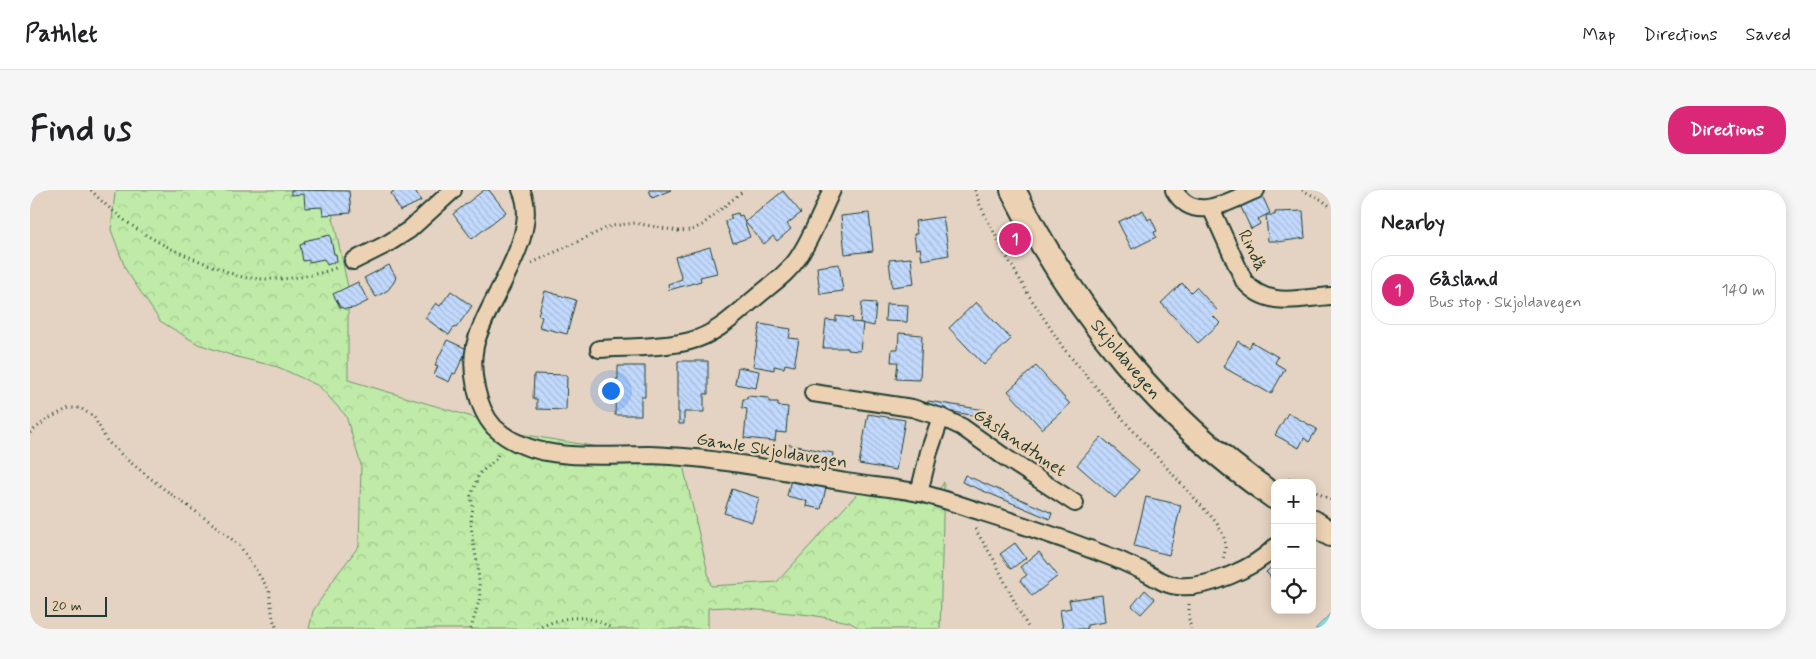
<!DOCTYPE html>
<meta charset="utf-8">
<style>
body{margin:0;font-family:Mynerve,sans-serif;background:#f6f6f6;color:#202124}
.controls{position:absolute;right:15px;bottom:15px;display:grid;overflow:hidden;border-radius:10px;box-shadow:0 2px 12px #0003}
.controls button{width:45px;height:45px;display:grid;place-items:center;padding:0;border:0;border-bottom:1px solid #e0e0e0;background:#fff;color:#202124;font:25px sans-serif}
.scale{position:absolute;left:15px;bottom:12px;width:62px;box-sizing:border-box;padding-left:5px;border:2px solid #1f3d34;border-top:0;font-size:14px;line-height:18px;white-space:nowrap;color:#1f3d34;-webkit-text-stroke:4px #ecd2b3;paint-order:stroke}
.you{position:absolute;left:580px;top:200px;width:18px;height:18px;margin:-12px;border:4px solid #fff;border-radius:50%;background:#1a73e8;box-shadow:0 0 0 8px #1a73e833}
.badge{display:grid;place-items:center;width:32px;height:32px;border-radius:50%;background:#db2777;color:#fff;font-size:16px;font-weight:700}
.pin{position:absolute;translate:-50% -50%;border:2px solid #fff;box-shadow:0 1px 5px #0006}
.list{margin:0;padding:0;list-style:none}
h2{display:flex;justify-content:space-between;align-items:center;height:65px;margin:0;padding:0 20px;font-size:21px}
h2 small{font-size:16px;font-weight:400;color:#757577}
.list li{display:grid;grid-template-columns:32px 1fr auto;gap:15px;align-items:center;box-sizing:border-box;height:70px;margin:0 10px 10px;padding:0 10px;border:1px solid #e0e0e0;border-radius:20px}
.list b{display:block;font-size:19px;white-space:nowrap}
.list p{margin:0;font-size:16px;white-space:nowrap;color:#757577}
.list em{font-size:16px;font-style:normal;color:#757577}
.icon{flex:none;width:28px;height:28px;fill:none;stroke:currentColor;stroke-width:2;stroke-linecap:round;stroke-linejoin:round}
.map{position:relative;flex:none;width:1301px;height:439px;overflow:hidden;border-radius:20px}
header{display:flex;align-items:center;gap:30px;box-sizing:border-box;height:70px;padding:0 25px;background:#fff;border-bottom:1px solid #e0e0e0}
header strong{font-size:24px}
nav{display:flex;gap:28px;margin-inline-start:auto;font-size:18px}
.intro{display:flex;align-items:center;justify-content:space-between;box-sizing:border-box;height:120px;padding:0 30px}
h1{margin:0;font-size:35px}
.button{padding:12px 22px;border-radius:20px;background:#db2777;color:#fff;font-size:18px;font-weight:700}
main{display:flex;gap:30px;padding:0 30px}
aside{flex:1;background:#fff;border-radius:20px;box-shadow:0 2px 12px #0003}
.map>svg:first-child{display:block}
.forest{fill:url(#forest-crowns);stroke:#6f946e}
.water{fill:#88dadf;stroke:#5e9b9b}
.building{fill:url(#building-back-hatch);stroke:#1f3d34}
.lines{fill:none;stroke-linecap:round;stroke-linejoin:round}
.street-casing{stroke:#1f3d34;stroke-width:20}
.secondary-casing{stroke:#1f3d34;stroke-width:28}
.path{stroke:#1f3d34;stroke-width:3;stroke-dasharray:1 4;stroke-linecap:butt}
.street{stroke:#ecd2b3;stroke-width:16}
.secondary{stroke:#ecd2b3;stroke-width:24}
.labels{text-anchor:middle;stroke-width:4.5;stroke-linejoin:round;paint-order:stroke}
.street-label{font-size:18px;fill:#1f3d34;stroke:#ecd2b3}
</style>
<header>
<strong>Pathlet</strong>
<nav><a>Map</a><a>Directions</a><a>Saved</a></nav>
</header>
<div class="intro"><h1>Find us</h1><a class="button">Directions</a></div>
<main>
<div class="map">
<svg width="1301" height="439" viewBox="0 0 1301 439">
<defs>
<pattern id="forest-crowns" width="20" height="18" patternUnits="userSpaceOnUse" patternTransform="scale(1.25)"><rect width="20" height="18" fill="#bfeaa7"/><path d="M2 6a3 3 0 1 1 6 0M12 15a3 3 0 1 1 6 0" fill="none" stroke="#a4ca90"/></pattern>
<pattern id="building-back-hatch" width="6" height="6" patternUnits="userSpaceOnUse" patternTransform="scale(1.25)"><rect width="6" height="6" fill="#c2d9fd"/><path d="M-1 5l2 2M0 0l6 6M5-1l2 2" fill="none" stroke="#a6bbd9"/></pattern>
</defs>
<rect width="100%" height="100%" fill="#e4d3c2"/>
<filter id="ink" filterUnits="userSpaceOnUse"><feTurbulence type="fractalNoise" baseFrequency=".02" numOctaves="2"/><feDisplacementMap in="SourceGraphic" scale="10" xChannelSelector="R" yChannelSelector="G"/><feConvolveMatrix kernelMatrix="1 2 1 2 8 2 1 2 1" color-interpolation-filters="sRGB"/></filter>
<g filter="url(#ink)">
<!-- forest -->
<path class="forest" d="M88 0H297L318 97V190L456 231 478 242 652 271 681 396 747 392 836 294 905 306 914 292 910 439H831L819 432 781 425 697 417 678 418V439H279L283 421 306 386 329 356 331 275 316 226 289 196 248 177 207 167 168 154 130 131 96 80 81 40 85 3Z"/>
<!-- water -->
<path class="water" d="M1301 423V439H1285Z"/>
<!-- building -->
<g class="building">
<path d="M261 0 319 1 321 23 293 25 292 17 275 18 274 4 261 5Z"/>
<path d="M366 0H385L391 11 370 21 361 3Z"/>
<path d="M454 0H459L476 22 442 49 423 24Z"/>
<path d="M619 0H641L622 8Z"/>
<path d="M753 1 771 23 757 34 761 39 747 51 743 46 734 54 715 32Z"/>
<path d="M1232 5 1240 23 1228 29 1230 34 1221 39 1210 15Z"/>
<path d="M1113 20 1118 30 1121 28 1127 41 1124 42 1126 47 1102 59 1088 32Z"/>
<path d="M1273 21 1275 48 1248 52V51H1238L1236 25H1245V22Z"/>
<path d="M708 23 709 26 712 25 720 47 703 53 695 31 702 29 700 25Z"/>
<path d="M839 23 843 61 815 64 811 26Z"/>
<path d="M913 27 919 65 892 70 890 58 886 59 884 44H887L885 31Z"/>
<path d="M300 45 304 64H306L307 71 297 75 294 69 279 72V70L273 71 270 55 275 53 274 51Z"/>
<path d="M680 57 687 83 670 87 671 91 639 100 638 94 652 89 645 67Z"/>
<path d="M881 68 884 94 862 97 859 70Z"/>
<path d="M809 74 813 101 790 104 787 77Z"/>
<path d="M359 75 366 87 364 92 358 100 346 107 334 88Z"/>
<path d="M328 92 338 111 324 118 315 119 310 117 303 104Z"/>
<path d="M1152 93 1161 102 1166 97 1187 120 1182 125 1190 133 1168 153 1131 113Z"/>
<path d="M421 101 442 116 426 138 424 137 419 145 395 128 406 113 410 116Z"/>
<path d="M515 101 546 110 537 144 509 137 512 127 508 125Z"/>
<path d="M832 112 846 113 844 136 830 133Z"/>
<path d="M946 112 981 149 954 175 919 138Z"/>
<path d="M856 114 878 115 877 132 855 131Z"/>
<path d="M806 126 823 128 822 132 833 133 830 161 817 160V158H793L796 130 806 131Z"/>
<path d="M730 134 761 139 759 148 769 149 764 176 755 174 754 178 744 176V180L723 176Z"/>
<path d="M869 143 892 145 890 190 866 189 868 172H861L862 159H868Z"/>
<path d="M417 150 437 159 425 184 423 183 419 192 404 185 408 176 405 175Z"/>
<path d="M1208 151 1219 158 1222 152 1248 167 1245 173 1255 179 1241 204 1193 177Z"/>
<path d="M648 171H678V204H674V222H654V234H649V222H648Z"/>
<path d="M588 176H615V207H611V225H585L586 189H588Z"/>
<path d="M1006 176 1040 214 1012 239 978 201Z"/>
<path d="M708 177 729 181 726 198 705 194Z"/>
<path d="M504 184 537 185 536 220 507 219V209H503Z"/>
<path d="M717 206 739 208V212H748V216L758 217 756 243 746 242 745 251 714 248 717 219 712 218 713 209H717Z"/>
<path d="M898 211 955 220 954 227 897 218Z"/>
<path d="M1258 223 1287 239 1279 252 1274 248 1269 258 1245 245Z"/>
<path d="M838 224 875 230 866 280 829 274Z"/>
<path d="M1071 247 1109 280 1085 308 1047 275Z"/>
<path d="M756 254 803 263 802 271 754 262Z"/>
<path d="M935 285 1022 323 1020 329 932 292Z"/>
<path d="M761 289 796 298 791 319 776 316 777 311 757 306Z"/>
<path d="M702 299 729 308 722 332 694 323Z"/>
<path d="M1116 307 1151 315 1139 365 1104 356Z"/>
<path d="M985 353 996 368 981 379 970 364Z"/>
<path d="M1009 362 1028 386 1002 406 990 390 997 385 990 377Z"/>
<path d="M1245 374V392L1236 382Z"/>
<path d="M1115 400 1125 409 1111 424 1102 416Z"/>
<path d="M1072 405 1075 432 1057 435V439H1033L1030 420 1041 418 1039 410Z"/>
</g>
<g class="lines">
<defs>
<g id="street">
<path d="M491 0C513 45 455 111 445 156 442 170 443 184 446 198 449 212 454 226 464 237 501 274 571 265 619 265 642 266 665 267 688 271 731 276 773 285 816 292 840 296 866 298 890 303 911 308 932 316 952 322 997 336 1040 351 1084 368 1094 372 1104 377 1113 381 1124 387 1135 395 1148 396 1177 399 1225 378 1245 357"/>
<path d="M1144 0C1164 35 1198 11 1226 0"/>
<path d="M1181 18 1214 91C1237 119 1269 108 1301 106"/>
<path d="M323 71 357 54 379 40 423 0"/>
<path d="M569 159C599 157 631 158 660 151 688 144 708 122 729 105 743 93 758 83 768 68 782 47 791 23 802 0"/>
<path d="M783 203 882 218 911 227 932 237 973 266 1045 313"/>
<path d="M889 303 899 262 911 227"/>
</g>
<g id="secondary">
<path d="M983 0C1047 125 1129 227 1245 307"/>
<path d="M1282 332 1301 344"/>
</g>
</defs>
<!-- street casing -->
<use href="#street" class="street-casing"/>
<!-- secondary casing -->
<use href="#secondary" class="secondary-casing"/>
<!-- path -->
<g class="path">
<path d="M61 0C95 37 139 61 186 77 196 81 208 87 218 88 249 91 280 88 308 77"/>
<path d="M945 0 950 15 973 60 998 104 1034 159 1098 235 1186 332C1194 345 1198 354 1193 369"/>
<path d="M1272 0 1292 10 1301 17"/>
<path d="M502 73 581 36 605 33 648 41 662 40 672 35 714 0"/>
<path d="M0 243 16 230 39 218H50L64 227 77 251 95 268 134 299 186 336 210 356 239 400 243 429 247 439"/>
<path d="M1259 288 1268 293"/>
<path d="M1282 300 1301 310"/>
<path d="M945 339 963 368 987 417 999 439"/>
<path d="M1159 414V429L1161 439"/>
<path d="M441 439 450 407 448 377 442 346 441 329 443 318 441 306 449 284 466 269 469 262"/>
<path d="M507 439C531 426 559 422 582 439"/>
</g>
<!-- street -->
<use href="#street" class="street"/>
<!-- secondary -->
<use href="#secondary" class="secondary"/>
</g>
</g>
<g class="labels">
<!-- street labels -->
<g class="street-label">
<text transform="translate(1223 60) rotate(64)" y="6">Rindå</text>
<text transform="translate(1096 169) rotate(50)" y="6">Skjoldavegen</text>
<text transform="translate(990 252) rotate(34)" y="6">Gåslandtunet</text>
<text transform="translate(742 260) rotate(9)" y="6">Gamle Skjoldavegen</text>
</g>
</g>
</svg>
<div class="controls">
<button>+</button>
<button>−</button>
<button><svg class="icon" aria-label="locate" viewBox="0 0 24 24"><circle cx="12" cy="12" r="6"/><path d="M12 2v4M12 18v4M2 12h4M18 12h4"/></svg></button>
</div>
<div class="scale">20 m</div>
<div class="you"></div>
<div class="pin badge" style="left:985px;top:49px">1</div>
</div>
<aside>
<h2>Nearby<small></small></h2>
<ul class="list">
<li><span class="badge">1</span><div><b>Gåsland</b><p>Bus stop · Skjoldavegen</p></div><em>140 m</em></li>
</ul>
</aside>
</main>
